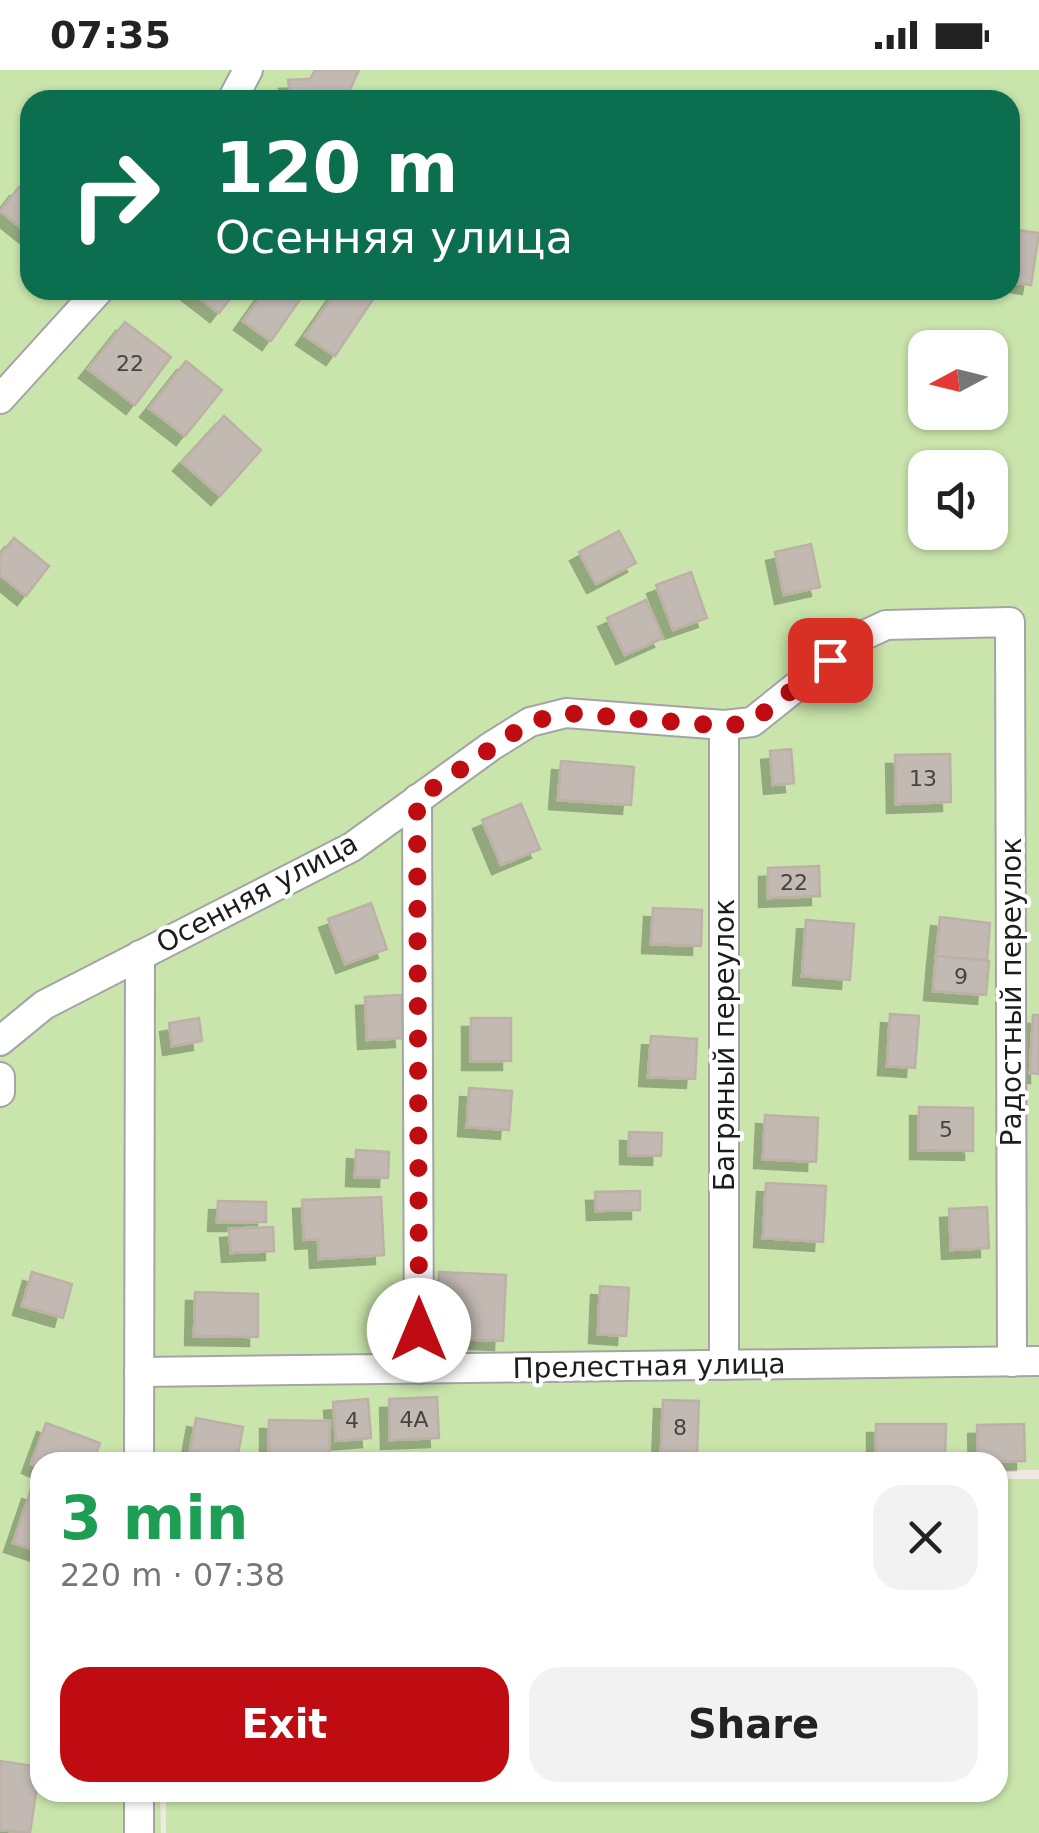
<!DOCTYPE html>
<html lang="en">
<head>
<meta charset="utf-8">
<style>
  :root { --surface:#fff; --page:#f2f2f2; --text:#222; --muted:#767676; --accent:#be0c12 }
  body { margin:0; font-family:"DejaVu Sans",sans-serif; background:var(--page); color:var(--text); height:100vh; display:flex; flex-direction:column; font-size:38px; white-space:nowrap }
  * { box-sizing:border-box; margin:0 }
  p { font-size:32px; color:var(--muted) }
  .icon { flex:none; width:55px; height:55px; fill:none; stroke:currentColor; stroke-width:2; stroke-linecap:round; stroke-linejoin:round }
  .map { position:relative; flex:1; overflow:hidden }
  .sheet { position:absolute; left:30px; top:1382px; width:978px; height:350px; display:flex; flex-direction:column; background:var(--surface); border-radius:30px; box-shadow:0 2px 8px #0004 }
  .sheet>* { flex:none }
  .hud { position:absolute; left:20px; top:20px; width:1000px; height:210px; border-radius:30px; box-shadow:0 2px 8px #0004; background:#0b6e4f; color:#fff; overflow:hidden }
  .needle { width:65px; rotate:263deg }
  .tools { position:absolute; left:908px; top:260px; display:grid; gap:20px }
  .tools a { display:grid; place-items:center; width:100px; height:100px; border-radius:20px; background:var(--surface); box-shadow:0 2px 8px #0004; font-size:50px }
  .pin { position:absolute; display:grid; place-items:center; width:85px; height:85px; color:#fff; margin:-42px; border-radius:20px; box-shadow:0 5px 15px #0006 }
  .me { position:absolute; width:110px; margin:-55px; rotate:0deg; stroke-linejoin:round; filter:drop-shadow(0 0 8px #0008) }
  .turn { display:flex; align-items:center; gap:35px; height:210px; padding:0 30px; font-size:45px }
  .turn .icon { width:130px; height:130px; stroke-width:2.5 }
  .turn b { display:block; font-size:70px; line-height:85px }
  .round { display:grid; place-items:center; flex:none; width:105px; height:105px; border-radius:30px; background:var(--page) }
  .headline { display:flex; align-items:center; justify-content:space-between; height:170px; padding:0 30px }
  h1 { font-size:60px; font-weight:800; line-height:75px; color:#1e9e55 }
  .action { display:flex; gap:20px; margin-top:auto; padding:20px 30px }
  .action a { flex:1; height:115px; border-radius:30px; background:var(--accent); color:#fff; font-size:40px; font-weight:800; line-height:115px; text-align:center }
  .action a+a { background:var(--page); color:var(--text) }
  .status { display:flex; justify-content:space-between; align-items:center; height:70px; padding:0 50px; background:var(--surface); direction:ltr }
  .status svg { height:28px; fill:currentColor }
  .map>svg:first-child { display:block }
  .grass { fill:#cae5ac; fill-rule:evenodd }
  .building { fill:#c2b9b3; stroke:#beb0a7; stroke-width:2.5; filter:url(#shadow) }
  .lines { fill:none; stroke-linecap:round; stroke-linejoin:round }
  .minor-casing { stroke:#a4a4a4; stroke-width:32 }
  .minor { stroke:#fff; stroke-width:28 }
  .route { stroke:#be0c12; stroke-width:18; stroke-dasharray:0 32.4 }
  .labels { text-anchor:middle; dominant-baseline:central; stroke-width:8; stroke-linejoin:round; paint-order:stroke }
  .number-label { font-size:22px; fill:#464442 }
  .street-label { font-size:28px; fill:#1d1d1d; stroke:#fff }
</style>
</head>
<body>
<div class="status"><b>07:35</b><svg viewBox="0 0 49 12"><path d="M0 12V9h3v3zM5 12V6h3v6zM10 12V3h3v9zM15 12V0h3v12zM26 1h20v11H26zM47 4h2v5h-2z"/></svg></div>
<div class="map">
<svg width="1039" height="1763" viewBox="0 0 1039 1763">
  <defs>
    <filter id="shadow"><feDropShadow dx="-9" dy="9" stdDeviation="0" flood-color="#0004"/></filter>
  </defs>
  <rect width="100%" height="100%" fill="#eeeae3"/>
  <g class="grass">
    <path d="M0,0H1039V1400H998V1392H40V1722L160,1723L161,1763H0ZM30,30H1010V220H30ZM925,278H990V342H925ZM925,398H990V462H925Z"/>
    <path d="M998,1409H1039V1763H166V1722H998Z"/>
  </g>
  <g class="building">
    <path d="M315,0H359L345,30H291L288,10L310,9Z"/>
    <path d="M19,117L30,124V165L0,141Z"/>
    <path d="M1010,159L1039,163L1031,215L1010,212Z"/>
    <path d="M189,220H237L219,243Z"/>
    <path d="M265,220L306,221L271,271L243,251Z"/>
    <path d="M337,220H361L374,228L335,286L305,266Z"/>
    <path d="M125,252L171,287L135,335L88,299Z"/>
    <path d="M186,291L222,320L185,366L149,338Z"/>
    <path d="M224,346L261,380L220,426L182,392Z"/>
    <path d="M619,461L636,493L596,514L579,482Z"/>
    <path d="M14,468L49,496L26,526L0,505V485Z"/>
    <path d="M811,474L820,517L784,525L775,482Z"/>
    <path d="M691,502L707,548L673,560L656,515Z"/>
    <path d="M646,530L663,568L625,585L607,548Z"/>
    <path d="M791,679L794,713L773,715L770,681Z"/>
    <path d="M950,684L951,732L896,734L895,685Z"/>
    <path d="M561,691L634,697L631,735L558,730Z"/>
    <path d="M521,734L540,779L501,795L482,750Z"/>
    <path d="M819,796L820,826L768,828V798Z"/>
    <path d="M371,833L387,879L345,894L328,849Z"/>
    <path d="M653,838L702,840L701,876L651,874Z"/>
    <path d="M940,847L990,853L987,890L936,886Z"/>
    <path d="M806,850L854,854L850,910L802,906Z"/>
    <path d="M936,886L989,891L986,925L933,921Z"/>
    <path d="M401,925L404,968L367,970L365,927Z"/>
    <path d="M890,944L919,946L915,998L887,996Z"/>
    <path d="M1033,945H1039V1004L1030,1003Z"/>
    <path d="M199,948L202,971L172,976L169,953Z"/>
    <rect x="471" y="948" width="40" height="43"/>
    <path d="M651,966L697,969L695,1009L648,1007Z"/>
    <path d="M469,1018L512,1021L509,1060L467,1057Z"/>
    <path d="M919,1037L973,1038V1081L919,1080Z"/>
    <path d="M765,1045L818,1048L816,1092L763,1089Z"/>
    <path d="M629,1062L662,1063L661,1086L629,1085Z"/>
    <path d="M356,1080L389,1082L388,1108L355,1107Z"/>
    <path d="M766,1113L826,1116L823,1172L763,1168Z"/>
    <path d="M640,1121V1140L596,1141L595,1122Z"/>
    <path d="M381,1127L384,1185L319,1189L318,1169L304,1170L302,1130Z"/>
    <path d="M218,1131L266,1132V1152H217Z"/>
    <path d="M987,1137L989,1178L951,1180L949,1139Z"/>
    <path d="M273,1157L274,1181L231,1183L229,1159Z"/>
    <path d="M32,1202L72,1214L63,1248L22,1236Z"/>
    <path d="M439,1202L506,1205L503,1271L436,1268Z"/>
    <path d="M600,1216L629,1218L626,1266L598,1264Z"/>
    <path d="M195,1222L258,1224V1267L194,1266Z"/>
    <path d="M437,1327L439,1368L390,1370L389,1329Z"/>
    <path d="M368,1329L371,1368L336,1371L333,1332Z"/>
    <path d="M663,1330L699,1331L697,1383L661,1382Z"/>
    <path d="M196,1348L243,1357L237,1390L190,1381Z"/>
    <path d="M269,1350L330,1351L329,1384L269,1383Z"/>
    <path d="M46,1353L100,1373L93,1392H40V1398L31,1394Z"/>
    <path d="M876,1354H946L945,1392H876Z"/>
    <path d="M1024,1354L1025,1391L978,1392L977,1355Z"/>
    <path d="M31,1420L40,1423V1482L13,1473Z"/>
    <path d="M0,1691L40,1697L30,1763L0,1760Z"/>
  </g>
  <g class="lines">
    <g class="minor-casing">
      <g id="minor">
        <path d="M232,30L248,0"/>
        <path d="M0,329L99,220"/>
        <path d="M417,729L419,1299"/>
        <path d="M0,971L44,935L352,777L490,677L530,652L566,643L724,655L752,652L856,569L886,555L1010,552L1012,1292"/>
        <path d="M0,1007V1022"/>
        <path d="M724,1295V655"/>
        <path d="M139,1302L1039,1291"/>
        <path d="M139,1392L140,885"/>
        <path d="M139,1763V1722"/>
      </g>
    </g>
    <use href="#minor" class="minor"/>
  </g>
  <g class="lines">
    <path class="route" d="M419,1260L417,729L530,652L566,643L724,656L752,652L830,590"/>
  </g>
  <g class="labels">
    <g class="number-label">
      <text x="130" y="293">22</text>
      <text x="923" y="708">13</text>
      <text x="794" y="812">22</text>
      <text x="961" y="906">9</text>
      <text x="946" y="1059">5</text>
      <text x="414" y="1349">4А</text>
      <text x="352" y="1350">4</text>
      <text x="680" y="1357">8</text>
    </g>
    <g class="street-label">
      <text transform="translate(257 823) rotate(-28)">Осенняя улица</text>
      <text transform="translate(1011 922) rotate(-90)">Радостный переулок</text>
      <text transform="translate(724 975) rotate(-90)">Багряный переулок</text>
      <text transform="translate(649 1296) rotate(-1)">Прелестная улица</text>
    </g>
  </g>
</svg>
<div class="tools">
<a><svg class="needle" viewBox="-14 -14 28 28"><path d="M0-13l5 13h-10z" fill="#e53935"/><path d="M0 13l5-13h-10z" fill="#767676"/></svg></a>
<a><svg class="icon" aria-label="sound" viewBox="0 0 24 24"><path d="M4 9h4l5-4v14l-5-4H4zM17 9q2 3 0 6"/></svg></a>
</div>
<div class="pin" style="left:830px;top:590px;background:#d93025"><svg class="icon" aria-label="arrive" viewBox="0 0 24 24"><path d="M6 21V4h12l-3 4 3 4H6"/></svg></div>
<svg class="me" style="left:419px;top:1260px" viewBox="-20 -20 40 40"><circle r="19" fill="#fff"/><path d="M0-13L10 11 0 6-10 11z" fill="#be0c12"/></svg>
<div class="hud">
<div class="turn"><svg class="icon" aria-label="right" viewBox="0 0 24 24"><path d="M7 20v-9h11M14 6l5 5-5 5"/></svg><div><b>120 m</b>Осенняя улица</div></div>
</div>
<section class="sheet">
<div class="headline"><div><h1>3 min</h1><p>220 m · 07:38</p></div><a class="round"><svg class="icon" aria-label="close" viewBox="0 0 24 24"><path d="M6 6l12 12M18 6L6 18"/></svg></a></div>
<div class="action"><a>Exit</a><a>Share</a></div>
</section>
</div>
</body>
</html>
